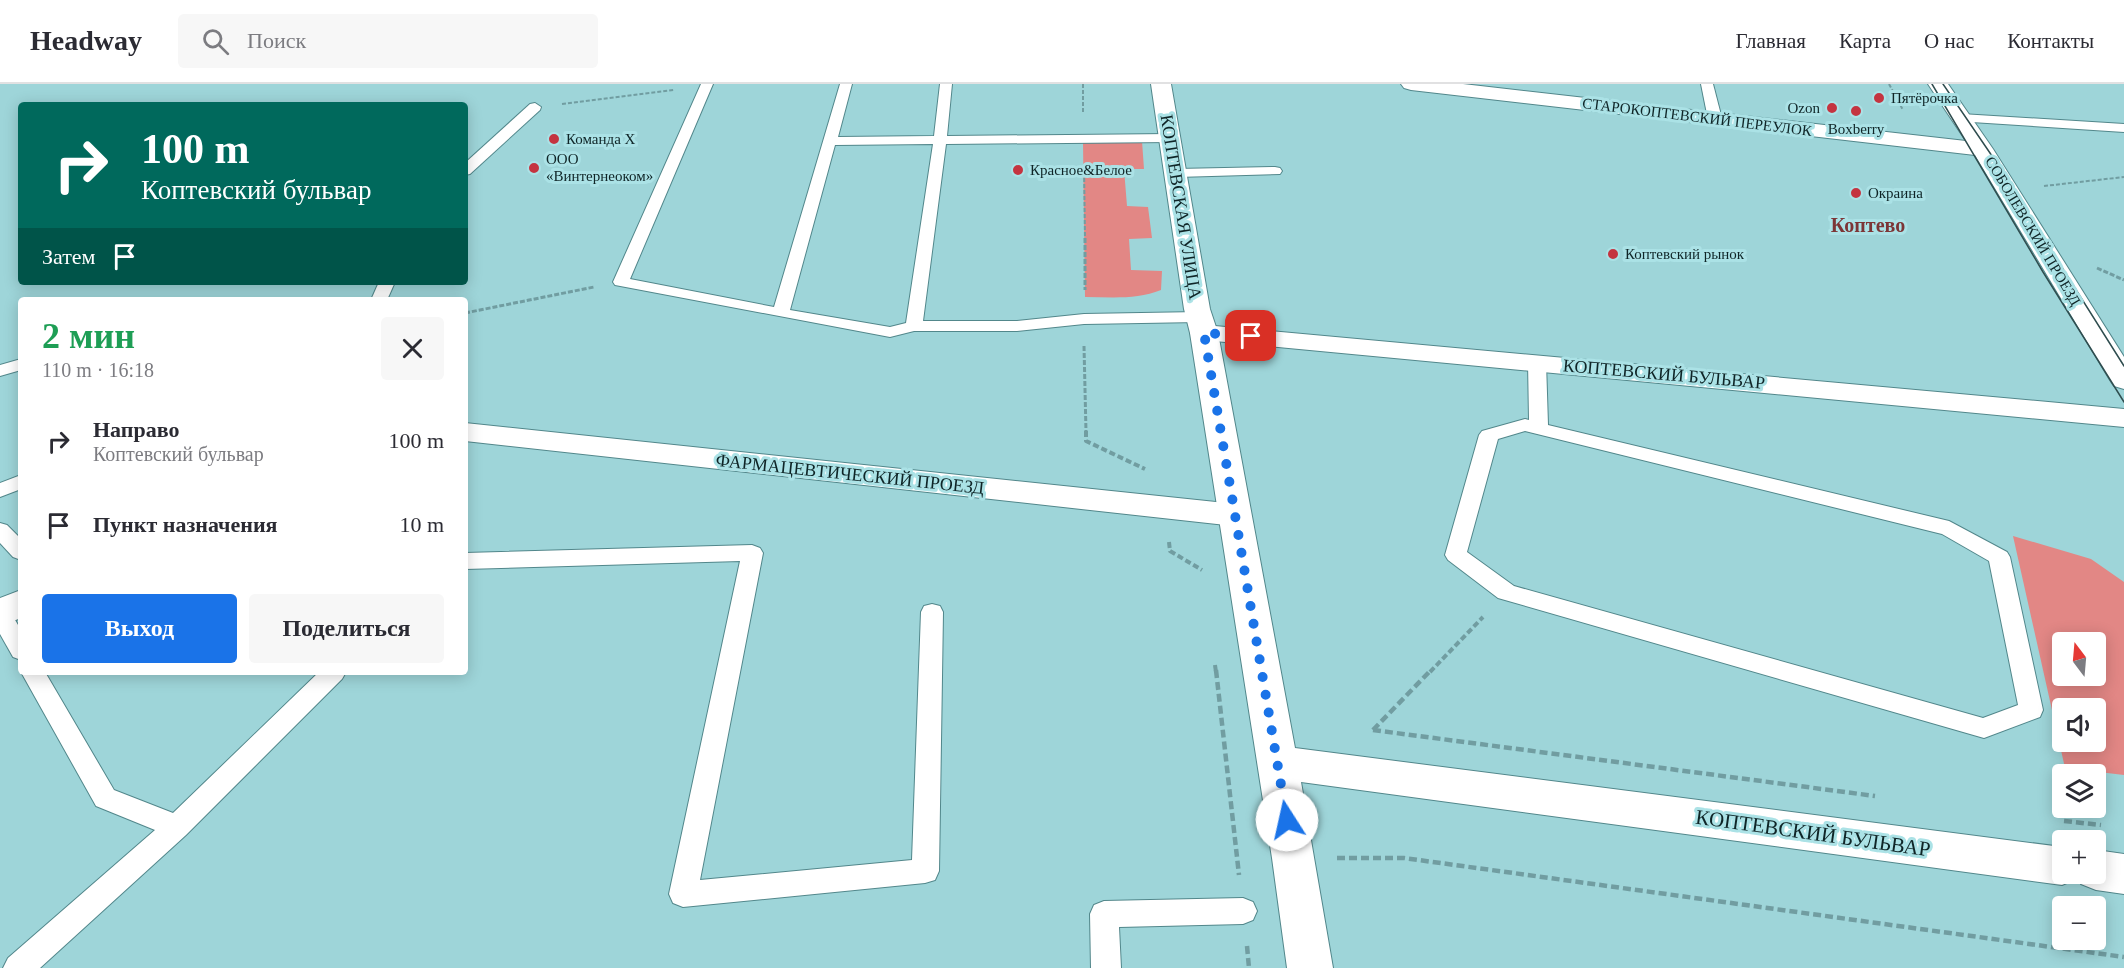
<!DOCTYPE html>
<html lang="ru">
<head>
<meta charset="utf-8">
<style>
  :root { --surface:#fff; --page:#f7f7f7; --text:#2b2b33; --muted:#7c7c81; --line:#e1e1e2; --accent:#1a73e8 }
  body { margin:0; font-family:"Times New Roman",serif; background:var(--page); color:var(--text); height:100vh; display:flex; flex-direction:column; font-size:22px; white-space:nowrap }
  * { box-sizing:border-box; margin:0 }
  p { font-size:20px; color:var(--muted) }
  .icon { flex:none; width:33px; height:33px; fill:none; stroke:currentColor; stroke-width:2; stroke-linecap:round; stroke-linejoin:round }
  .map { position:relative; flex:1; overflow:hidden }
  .side { position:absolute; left:18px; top:213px; width:450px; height:378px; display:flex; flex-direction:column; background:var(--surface); border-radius:6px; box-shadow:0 3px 15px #0003 }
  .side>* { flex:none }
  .top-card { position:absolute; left:18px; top:18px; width:450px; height:183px; border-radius:6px; box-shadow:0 3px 15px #0003; background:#00695c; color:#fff; overflow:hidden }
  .needle { width:39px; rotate:344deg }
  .fabs { position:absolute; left:2052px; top:548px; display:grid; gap:12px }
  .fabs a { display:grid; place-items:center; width:54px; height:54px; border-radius:6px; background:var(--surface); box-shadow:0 3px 15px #0003; font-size:30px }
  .pin { position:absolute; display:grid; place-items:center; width:51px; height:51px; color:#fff; margin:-26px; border-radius:12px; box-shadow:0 3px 9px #0006 }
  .me { position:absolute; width:66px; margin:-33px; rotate:350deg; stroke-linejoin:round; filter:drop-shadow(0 0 4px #0008) }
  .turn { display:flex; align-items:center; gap:21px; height:126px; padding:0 24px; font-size:27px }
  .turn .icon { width:78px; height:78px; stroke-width:2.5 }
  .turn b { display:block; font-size:42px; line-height:51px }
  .then { display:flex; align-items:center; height:57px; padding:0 24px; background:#0003; gap:12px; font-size:22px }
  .round { display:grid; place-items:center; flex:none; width:63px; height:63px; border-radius:6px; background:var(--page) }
  .summary { display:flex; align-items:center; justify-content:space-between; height:102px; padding:0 24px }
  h1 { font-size:36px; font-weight:800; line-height:45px; color:#1e9e55 }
  .button { display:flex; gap:12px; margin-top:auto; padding:12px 24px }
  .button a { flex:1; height:69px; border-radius:6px; background:var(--accent); color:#fff; font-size:24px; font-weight:800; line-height:69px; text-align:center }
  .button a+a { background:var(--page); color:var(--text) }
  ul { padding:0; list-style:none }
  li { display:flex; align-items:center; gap:18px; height:84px; padding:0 24px }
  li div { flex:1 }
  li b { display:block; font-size:22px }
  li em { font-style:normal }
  header { display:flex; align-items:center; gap:36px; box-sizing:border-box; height:84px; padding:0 30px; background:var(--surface); border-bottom:2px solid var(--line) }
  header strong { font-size:28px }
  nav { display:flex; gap:33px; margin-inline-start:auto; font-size:21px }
  .search { width:420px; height:54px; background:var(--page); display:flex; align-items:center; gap:15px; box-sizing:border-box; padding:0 21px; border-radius:6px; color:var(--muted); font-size:22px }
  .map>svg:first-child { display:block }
  .green { fill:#e28785; fill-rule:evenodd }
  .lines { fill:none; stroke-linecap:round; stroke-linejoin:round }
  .service-casing { stroke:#52878b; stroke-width:2 }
  .minor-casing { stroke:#52878b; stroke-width:2 }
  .tertiary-casing { stroke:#52878b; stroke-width:2 }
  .path-far3 { stroke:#719da1; stroke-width:2; stroke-dasharray:4 2; stroke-linecap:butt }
  .path-far2 { stroke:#719da1; stroke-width:3; stroke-dasharray:5 2; stroke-linecap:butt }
  .path-far1 { stroke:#719da1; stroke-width:4; stroke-dasharray:6 3; stroke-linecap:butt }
  .path { stroke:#719da1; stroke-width:4.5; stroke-dasharray:8 4; stroke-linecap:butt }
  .service { fill:#fff; fill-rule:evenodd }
  .minor { fill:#fff; fill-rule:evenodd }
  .tertiary { fill:#fff; fill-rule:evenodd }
  .tram { stroke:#2f4d4f; stroke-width:1.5 }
  .route { stroke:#1a73e8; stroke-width:10; stroke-dasharray:0 18 }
  .poi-dot { fill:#c43440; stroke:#abe2e6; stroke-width:2 }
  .labels { text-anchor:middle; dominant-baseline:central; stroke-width:6; stroke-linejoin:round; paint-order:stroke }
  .far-poi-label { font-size:15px; fill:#0f2527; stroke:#abe2e6; text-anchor:start }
  .far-street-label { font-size:15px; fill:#0f2527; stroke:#abe2e6 }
  .street-label { font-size:18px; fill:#0f2527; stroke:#abe2e6 }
  .far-district-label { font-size:20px; font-weight:bold; fill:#7c3536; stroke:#abe2e6 }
  .near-street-label { font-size:21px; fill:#0f2527; stroke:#abe2e6 }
</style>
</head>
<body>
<header>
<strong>Headway</strong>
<div class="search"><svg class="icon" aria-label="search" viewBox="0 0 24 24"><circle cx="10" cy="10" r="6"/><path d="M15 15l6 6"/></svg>Поиск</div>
<nav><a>Главная</a><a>Карта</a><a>О нас</a><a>Контакты</a></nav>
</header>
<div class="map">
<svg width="2124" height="884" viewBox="0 0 2124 884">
  <rect width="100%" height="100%" fill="#9ed5d9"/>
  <g class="green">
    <path d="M1142,57L1144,85H1124L1127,122L1148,123L1152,154L1129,155L1131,186L1162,187L1161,206C1137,216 1110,213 1085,213L1083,58Z"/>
    <path d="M2013,452L2091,475L2124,498V691L2065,684ZM2062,558H2096V591H2062ZM2062,624H2096V657H2062Z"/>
  </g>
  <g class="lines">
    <g class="service-casing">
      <g id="service">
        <path d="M701,0H713L630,195L774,223L840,0H852L838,53L934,52L940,0H952L947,52L1171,50L1178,54L1171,58L946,60L923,237H1017L1084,230L1199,228L1205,229L1207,233L1205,237L1199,238L1084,240L1017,247H914L890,253L615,201L613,198ZM933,60L906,239L890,243L790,226L835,61Z"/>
        <path d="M1701,0H1713L1722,35L1720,38L1715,39L1708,35Z"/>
        <path d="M535,19L541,23L540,26L470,90L465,91V79L530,20Z"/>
        <path d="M1961,30L2124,40V48L1956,37L1954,34L1956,31Z"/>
        <path d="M1275,83L1280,84L1282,87L1280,90L1177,93L1170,89L1177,85Z"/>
        <path d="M379,198H395L387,216H371Z"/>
        <path d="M1537,273L1543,274L1546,278L1548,341L1949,437L2007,468L2010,473L2043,626L2040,633L1984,654L1498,514L1448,476L1445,471L1479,351L1482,347L1525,335L1529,336L1528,278L1531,274ZM1525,347L1942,450L1989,477L2018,621L1983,634L1514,502L1467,468L1498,355Z"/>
        <path d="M21,275V286L0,292V281Z"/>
        <path d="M21,391V405L0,413V399Z"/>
        <path d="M0,439L7,441L21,455V476L13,473L0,459Z"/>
        <path d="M752,461L760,464L763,469L700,796L912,776L921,528L924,522L932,520L940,522L943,528L939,787L935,796L925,799L683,823L673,819L669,810L740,477L465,485V469Z"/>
        <path d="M0,522L8,524L21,546V576L13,573L0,550Z"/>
        <path d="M21,588H45L114,706L173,729L319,588H346L342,595L186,751L40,884H3L8,874L155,746L96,722Z"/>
        <path d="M1243,814L1253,818L1257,827L1253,836L1243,840L1119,843L1121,884H1091L1090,830L1094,821L1104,817Z"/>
      </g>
    </g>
    <g class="minor-casing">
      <g id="minor">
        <path d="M1401,0H1463L1966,57L1928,0H1948L1993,65L2124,273V305L2114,302L2110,296L1975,71L1411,6L1404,4Z"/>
        <path d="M1204,241L2124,325V343L1194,255L1190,249L1194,243Z"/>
        <path d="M465,339L1235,420L1247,423L1251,431L1247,439L1235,442L465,357Z"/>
        <path d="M21,506V534L0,542V514Z"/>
      </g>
    </g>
    <g class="tertiary-casing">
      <path id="tertiary" d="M1151,0H1171L1210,225L1218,249L1295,664L2062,763V789H2096V766L2124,770V810L2096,806L2081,800L2078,794L2062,801L1301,698L1333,884H1287L1272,774L1190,249L1184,225Z"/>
    </g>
    <g class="path-far3">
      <path d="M1083,0V29"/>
      <path d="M1889,0L1903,26"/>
      <path d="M562,20L674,6"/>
      <path d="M1084,82L1085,156"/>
      <path d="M2044,102L2124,93"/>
    </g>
    <g class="path-far2">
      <path d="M1085,154V206"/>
      <path d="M2097,184L2124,196"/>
      <path d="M465,229L594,203"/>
      <path d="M1084,262L1086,348"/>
    </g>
    <g class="path-far1">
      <path d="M1086,347V357L1145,385"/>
      <path d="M1169,458L1170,467L1202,486"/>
      <path d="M1215,581L1216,588"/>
      <path d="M1430,588L1483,533"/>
    </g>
    <g class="path">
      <path d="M1216,586L1239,791"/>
      <path d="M1373,646L1875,712"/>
      <path d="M1373,646L1431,586"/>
      <path d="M2064,737L2101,741"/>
      <path d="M1337,774H1404L2124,873"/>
      <path d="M1247,862L1249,884"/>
    </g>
    <use href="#service" class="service"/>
    <use href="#minor" class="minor"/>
    <use href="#tertiary" class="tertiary"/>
    <g class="tram">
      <path d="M1932,0L2043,188L2124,318"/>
      <path d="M1943,0L1990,69L2124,282"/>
    </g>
  </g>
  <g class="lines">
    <path class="route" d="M1251,252L1204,249L1287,736"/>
  </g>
  <g class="poi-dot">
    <circle cx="1879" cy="14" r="6"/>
    <circle cx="1832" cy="24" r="6"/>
    <circle cx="1856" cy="27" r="6"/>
    <circle cx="554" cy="55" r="6"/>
    <circle cx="534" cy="84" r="6"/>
    <circle cx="1018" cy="86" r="6"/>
    <circle cx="1856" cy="109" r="6"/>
    <circle cx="1613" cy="170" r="6"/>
  </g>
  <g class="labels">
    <g class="far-poi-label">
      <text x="1891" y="14">Пятёрочка</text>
      <text x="1820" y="24" text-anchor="end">Ozon</text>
      <text x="1856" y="45" text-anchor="middle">Boxberry</text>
      <text x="566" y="55">Команда Х</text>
      <text x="546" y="75">ООО<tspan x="546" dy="17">«Винтернеоком»</tspan></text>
      <text x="1030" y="86">Красное&amp;Белое</text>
      <text x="1868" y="109">Окраина</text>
      <text x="1625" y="170">Коптевский рынок</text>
    </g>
    <g class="far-street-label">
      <text transform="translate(1697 33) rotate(7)">СТАРОКОПТЕВСКИЙ ПЕРЕУЛОК</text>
      <text transform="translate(2033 147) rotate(59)">СОБОЛЕВСКИЙ ПРОЕЗД</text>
    </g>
    <g class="street-label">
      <text transform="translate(1181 123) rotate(81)">КОПТЕВСКАЯ УЛИЦА</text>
      <text transform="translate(1664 290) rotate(5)">КОПТЕВСКИЙ БУЛЬВАР</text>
      <text transform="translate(850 390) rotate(6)">ФАРМАЦЕВТИЧЕСКИЙ ПРОЕЗД</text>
    </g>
    <g class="far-district-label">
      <text x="1868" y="141">Коптево</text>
    </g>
    <g class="near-street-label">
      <text transform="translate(1813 749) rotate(8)">КОПТЕВСКИЙ БУЛЬВАР</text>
    </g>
  </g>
</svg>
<div class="fabs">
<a><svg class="needle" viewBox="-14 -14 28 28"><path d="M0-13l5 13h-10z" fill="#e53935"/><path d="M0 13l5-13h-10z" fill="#7c7c81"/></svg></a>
<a><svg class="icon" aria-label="sound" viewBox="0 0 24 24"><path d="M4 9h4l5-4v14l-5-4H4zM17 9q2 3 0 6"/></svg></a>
<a><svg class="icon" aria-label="layers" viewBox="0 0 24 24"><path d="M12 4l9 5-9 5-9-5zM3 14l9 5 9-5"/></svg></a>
<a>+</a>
<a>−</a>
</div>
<div class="pin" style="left:1251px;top:252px;background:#d93025"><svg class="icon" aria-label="arrive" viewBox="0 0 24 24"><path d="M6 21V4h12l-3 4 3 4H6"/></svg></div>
<svg class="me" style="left:1287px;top:736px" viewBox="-20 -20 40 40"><circle r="19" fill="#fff"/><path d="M0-13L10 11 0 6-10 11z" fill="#1a73e8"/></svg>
<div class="top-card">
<div class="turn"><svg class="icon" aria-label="right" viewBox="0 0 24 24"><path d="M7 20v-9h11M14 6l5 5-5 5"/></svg><div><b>100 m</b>Коптевский бульвар</div></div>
<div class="then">Затем<svg class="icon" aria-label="arrive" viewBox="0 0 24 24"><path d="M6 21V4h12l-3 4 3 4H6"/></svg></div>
</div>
<section class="side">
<div class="summary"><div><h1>2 мин</h1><p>110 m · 16:18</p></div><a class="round"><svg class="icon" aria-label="close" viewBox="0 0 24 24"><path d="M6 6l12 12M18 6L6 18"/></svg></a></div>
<ul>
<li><svg class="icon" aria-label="right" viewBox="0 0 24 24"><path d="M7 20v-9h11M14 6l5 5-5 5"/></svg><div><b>Направо</b><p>Коптевский бульвар</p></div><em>100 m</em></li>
<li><svg class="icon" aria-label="arrive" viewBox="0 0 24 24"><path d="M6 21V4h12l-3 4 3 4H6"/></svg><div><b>Пункт назначения</b></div><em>10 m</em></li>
</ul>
<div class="button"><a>Выход</a><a>Поделиться</a></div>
</section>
</div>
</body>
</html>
